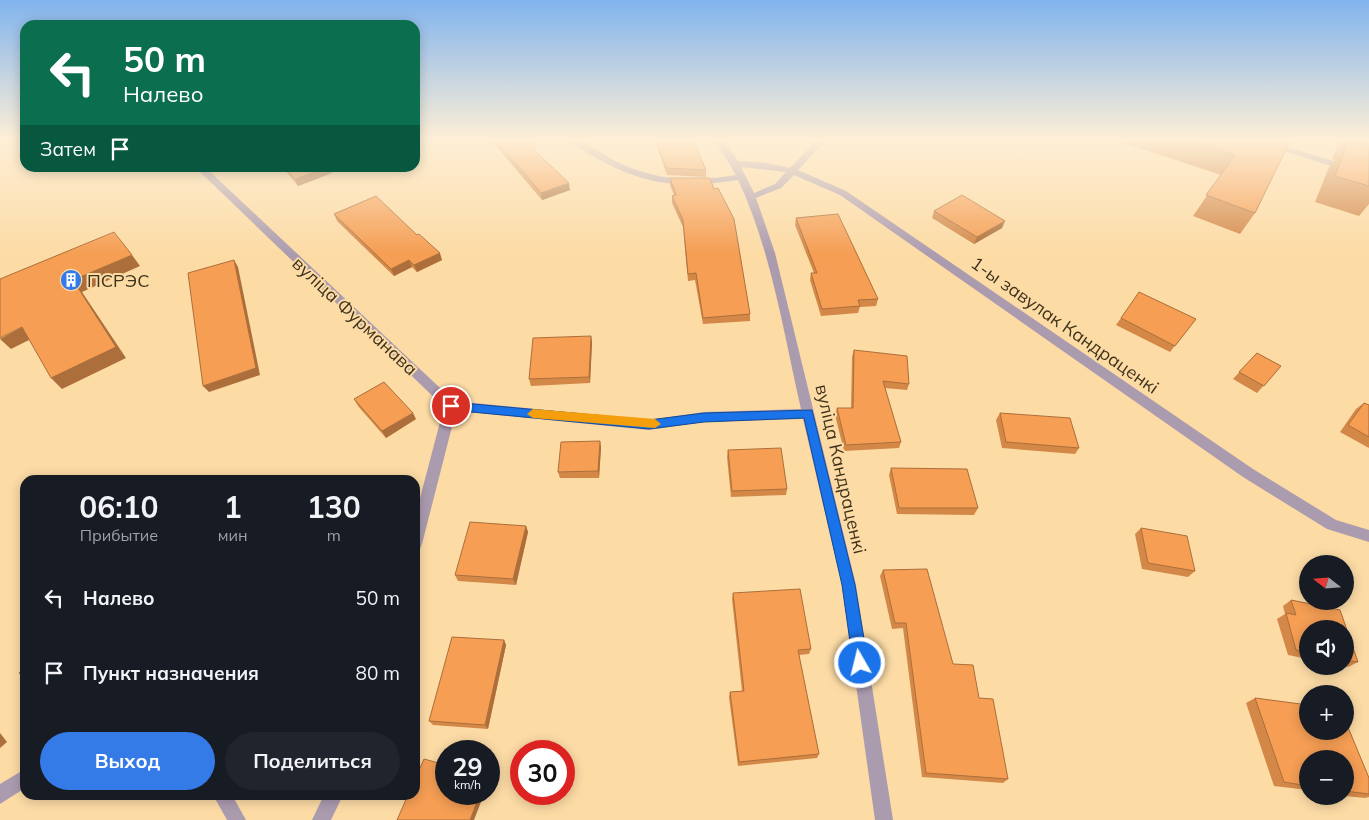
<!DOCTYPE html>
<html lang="ru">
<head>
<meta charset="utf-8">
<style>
  :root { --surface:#171b24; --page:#20242c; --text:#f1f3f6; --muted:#9ea1a6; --accent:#357be8 }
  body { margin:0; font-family:Mulish,sans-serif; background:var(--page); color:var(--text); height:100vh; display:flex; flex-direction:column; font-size:19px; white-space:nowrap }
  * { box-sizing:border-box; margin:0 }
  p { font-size:16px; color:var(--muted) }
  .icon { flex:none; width:28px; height:28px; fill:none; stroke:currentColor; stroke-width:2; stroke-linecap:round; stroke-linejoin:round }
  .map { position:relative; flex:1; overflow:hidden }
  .panel { position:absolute; left:20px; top:475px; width:400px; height:325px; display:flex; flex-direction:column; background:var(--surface); border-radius:15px; box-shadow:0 2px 12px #0003 }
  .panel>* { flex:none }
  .hud { position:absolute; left:20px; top:20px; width:400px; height:152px; border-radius:15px; box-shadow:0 2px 12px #0003; background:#0b6e4f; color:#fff; overflow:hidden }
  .needle { width:32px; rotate:287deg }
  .fabs { position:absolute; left:1299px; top:555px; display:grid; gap:10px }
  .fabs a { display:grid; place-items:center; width:55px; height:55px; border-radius:50%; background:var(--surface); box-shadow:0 2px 12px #0003; font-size:25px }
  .speed { position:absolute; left:435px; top:740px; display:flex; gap:10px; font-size:25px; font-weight:700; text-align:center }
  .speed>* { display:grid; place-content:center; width:65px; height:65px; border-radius:50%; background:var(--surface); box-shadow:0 2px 12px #0003; line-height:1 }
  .speed small { font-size:12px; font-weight:400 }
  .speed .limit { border:8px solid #d22; background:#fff; color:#111 }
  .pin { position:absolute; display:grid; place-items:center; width:42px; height:42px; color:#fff; margin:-21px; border:2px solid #fff; border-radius:50%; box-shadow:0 1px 5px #0007 }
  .me { position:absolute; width:55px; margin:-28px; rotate:352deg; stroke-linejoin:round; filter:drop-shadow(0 0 4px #0008) }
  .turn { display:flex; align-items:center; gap:18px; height:105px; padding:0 20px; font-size:22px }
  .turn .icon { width:65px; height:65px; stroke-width:2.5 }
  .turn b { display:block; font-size:35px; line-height:42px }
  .then { display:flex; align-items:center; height:48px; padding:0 20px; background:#0003; gap:10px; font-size:19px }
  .eta { display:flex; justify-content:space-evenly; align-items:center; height:85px; text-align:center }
  .eta b { font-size:30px; font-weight:700; line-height:35px }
  .action { display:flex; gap:10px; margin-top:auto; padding:10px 20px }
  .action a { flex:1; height:58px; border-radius:30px; background:var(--accent); color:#fff; font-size:20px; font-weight:700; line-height:58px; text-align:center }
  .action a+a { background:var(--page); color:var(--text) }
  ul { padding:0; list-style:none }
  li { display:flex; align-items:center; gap:15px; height:75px; padding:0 20px }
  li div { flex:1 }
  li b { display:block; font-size:19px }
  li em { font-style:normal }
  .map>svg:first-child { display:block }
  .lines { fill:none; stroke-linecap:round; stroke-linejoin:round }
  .minor { fill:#ab9baf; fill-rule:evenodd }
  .wall { fill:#d38848 }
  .shaded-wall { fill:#ac6f3b }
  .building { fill:#f59e54; stroke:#ac6f3b }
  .route { fill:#1a73e8; stroke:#114b97 }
  .slow { fill:#f59e0b }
  .labels { text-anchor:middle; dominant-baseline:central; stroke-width:4; stroke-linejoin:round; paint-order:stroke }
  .poi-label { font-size:18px; fill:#3f321c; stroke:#fcdba5; text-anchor:start }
  .street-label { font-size:18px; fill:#3f321c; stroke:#fcdba5 }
</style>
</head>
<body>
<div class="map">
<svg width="1369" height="820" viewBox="0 0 1369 820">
  <rect width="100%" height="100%" fill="#fcdba5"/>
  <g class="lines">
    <g class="minor">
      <path d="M568,139C586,139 603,155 619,163C658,181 694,182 736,175L714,139H723L738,161L766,163L790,168L818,139H827L798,170L846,191L1253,469L1336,520L1369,530V542L1327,529L1243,477L840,195L794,175L781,188L756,198L775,253L856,585L893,820H875L842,585L803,419L704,422L649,430L456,411L422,544L420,549L415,550V517L444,407L196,168H206L454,401L649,420L704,412L801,409C784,335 771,249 738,180C686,188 651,187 604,162C592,156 578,149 568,139ZM741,167L786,172L775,184L754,193Z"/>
      <path d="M1246,139H1261L1369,172V178Z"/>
      <path d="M25,769V788L0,804V784Z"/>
      <path d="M213,795H232L246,820H227Z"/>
      <path d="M324,795H343L331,820H312Z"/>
    </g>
  </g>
  <g class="wall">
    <path d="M490,139H529L536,152L570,190L542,200Z"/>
    <path d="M654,139H691L706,170V177L667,175Z"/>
    <path d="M1125,139H1291L1255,213L1240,234L1193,216L1221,175L1124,143Z"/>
    <path d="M1340,139H1369V204L1359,216L1315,202L1329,167L1335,160L1332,159Z"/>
    <path d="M283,168H329L332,173L298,186Z"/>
    <path d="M670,178L750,314V321L703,324L695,280L688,281L683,227L672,203V196L674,195L670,185Z"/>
    <path d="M934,211L1002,228L974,244L932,218Z"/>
    <path d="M334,214L442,260L417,272L412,267L394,276L337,221Z"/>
    <path d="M796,218L878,299L876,306L860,307L858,313L821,316L810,280L811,273H814L795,225Z"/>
    <path d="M1121,318L1196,319L1170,352L1116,325Z"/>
    <path d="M591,336L592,343L590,383L531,386L529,379Z"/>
    <path d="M854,350L909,384L907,390L885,388L901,442L899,448L844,451L835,415L837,408H851L852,357Z"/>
    <path d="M1257,353L1281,366L1257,393L1233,379Z"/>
    <path d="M354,399L416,419L386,438L358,406Z"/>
    <path d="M1364,403L1369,405V448L1340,432L1356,409Z"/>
    <path d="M1000,413L1079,448L1075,454L1002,448L996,420Z"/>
    <path d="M600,441L601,448L599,478H560L558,472Z"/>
    <path d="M728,450L787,489L786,495L731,497L727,457Z"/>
    <path d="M891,468L978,508L974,515L897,514L889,475Z"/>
    <path d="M526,526L528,532L516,585L458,581L455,575Z"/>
    <path d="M1141,528L1195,571L1188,577L1142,569L1135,534Z"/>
    <path d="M883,570L979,698L1008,779L1003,783L922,777L903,628L892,629L880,576Z"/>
    <path d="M733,593L811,649L809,654L799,655L819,754L817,758L738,766L729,697L730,692L742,691L732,599Z"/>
    <path d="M1291,600L1340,610L1358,662L1348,667L1343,666H1345V629H1308V659L1288,655L1277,619L1285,614L1283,606Z"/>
    <path d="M504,640L506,645L488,729L433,725L429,721Z"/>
    <path d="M1255,698L1308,705V731H1345V720L1369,778V797L1365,798L1345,796V759H1308V790L1274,786L1246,703Z"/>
  </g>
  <g class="shaded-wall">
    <path d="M326,168H329L332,173L298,186L295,179Z"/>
    <path d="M569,183L570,190L542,200L541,193Z"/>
    <path d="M1005,221L1002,228L974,244L977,237Z"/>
    <path d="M440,253L442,260L417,272L414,265Z"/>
    <path d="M132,255L140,266L82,292L126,358L62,389L51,378L73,280Z"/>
    <path d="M234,260L238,267L260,375L209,392L203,386Z"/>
    <path d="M409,260L412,267L394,276L391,269Z"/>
    <path d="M22,327L33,338L11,349L0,339Z"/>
    <path d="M591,336L592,343L590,383L589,377Z"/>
    <path d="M413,413L416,419L386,438L382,431Z"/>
    <path d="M600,441L601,448L599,478L598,471Z"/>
    <path d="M526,526L528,532L516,585L513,579Z"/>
    <path d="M504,640L506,645L488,729L485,725Z"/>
    <path d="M0,733L7,742L0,748Z"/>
    <path d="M480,794H484L474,820H470Z"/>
  </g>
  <g class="building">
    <path d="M495,139H529L536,147L532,148L569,183L541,193Z"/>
    <path d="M656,139H691L692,143L694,142L706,170L666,168Z"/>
    <path d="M1188,139H1291L1255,213L1206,195L1235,155Z"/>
    <path d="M1348,142L1369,148V186L1335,176Z"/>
    <path d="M285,168H326L295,179Z"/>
    <path d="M670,178H710L714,189L718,188L734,219L750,314L703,318L696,273L688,274L683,220L672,196L676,195Z"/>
    <path d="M962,195L1005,221L977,237L934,211Z"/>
    <path d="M376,196L417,235L419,234L440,253L414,265L409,260L391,269L334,214Z"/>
    <path d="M838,214L878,299L858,300L860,306L822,309L811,273H817L796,218Z"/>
    <path d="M114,232L132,255L73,280L116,347L51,378L22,327L0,338V279Z"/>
    <path d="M234,260L256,368L203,386L188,273Z"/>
    <path d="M1139,292L1196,319L1175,346L1121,318Z"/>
    <path d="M591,336L589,377L529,379L533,338Z"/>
    <path d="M854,350L907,356L909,384L883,381L901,442L846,445L837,408H853Z"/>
    <path d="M1257,353L1281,366L1264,386L1239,372Z"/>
    <path d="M384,382L413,413L382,431L354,399Z"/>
    <path d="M1364,403L1369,405V437L1348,425Z"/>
    <path d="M1000,413L1070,418L1079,448L1006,442Z"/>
    <path d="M600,441L598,471L558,472L561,442Z"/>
    <path d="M781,448L787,489L732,491L728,450Z"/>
    <path d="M891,468L967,469L978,508H899Z"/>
    <path d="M470,522L526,526L513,579L455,575Z"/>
    <path d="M1141,528L1187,536L1195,571L1148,563Z"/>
    <path d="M927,569L953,664L973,665L979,698L993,699L1008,779L926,773L906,623H895L883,570Z"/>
    <path d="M800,589L811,649L798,650L819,754L739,762L730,692L744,691L733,593Z"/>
    <path d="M1291,600L1340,610L1358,662L1345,660V629H1308V652L1296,650L1286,613L1296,615Z"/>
    <path d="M452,637L504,640L485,725L429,721Z"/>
    <path d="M25,667V677L19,673Z"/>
    <path d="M1255,698L1308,705V731H1345V720L1369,778V794L1345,791V759H1308V786L1284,782Z"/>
    <path d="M424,759L446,765V794H480L470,820H397L408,795H415V779Z"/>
  </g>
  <linearGradient id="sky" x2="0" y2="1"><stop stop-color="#81b4ee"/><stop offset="0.55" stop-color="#feefd6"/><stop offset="1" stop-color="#feefd6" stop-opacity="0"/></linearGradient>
  <rect width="1369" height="254" fill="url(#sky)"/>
  <path class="route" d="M451,402L649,420L704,413L812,410L855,585L868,663L866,668L860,670L855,668L853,663L842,585L804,418L704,422L649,429L451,410L445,406Z"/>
  <path class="slow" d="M533,409L655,419L661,424L655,428L533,418L527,414Z"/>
  <defs>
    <g id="building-disc" transform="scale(1.125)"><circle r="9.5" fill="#357be8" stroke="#fcdba5"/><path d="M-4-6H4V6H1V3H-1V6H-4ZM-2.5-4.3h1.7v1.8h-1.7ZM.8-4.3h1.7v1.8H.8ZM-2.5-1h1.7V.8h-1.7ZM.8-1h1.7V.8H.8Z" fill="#fff"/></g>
  </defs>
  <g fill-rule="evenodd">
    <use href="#building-disc" x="71" y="280"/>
  </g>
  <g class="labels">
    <g class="poi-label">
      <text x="87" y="280">ПСРЭС</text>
    </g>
    <g class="street-label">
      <text transform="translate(355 316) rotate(43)">вуліца Фурманава</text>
      <text transform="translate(1065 325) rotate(35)">1-ы завулак Кандраценкі</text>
      <text transform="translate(841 469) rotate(77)">вуліца Кандраценкі</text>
    </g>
  </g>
</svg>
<div class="fabs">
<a><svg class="needle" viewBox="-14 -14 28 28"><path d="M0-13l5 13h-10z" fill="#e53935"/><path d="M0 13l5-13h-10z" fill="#9ea1a6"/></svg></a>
<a><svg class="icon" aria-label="sound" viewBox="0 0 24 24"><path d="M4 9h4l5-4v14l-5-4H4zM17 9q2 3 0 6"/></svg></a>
<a>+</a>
<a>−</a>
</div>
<div class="speed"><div>29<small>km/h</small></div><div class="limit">30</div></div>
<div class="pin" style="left:451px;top:406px;background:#d93025"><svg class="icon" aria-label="arrive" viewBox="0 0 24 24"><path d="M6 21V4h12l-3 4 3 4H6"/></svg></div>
<svg class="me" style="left:860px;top:663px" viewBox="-20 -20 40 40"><circle r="17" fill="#1a73e8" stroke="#fff" stroke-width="3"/><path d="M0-11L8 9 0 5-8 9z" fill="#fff"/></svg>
<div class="hud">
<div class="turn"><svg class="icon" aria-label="left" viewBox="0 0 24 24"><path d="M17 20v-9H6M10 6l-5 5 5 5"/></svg><div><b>50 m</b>Налево</div></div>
<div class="then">Затем<svg class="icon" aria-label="arrive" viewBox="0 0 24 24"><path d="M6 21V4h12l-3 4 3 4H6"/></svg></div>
</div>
<section class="panel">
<div class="eta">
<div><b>06:10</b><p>Прибытие</p></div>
<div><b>1</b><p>мин</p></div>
<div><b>130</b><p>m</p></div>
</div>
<ul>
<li><svg class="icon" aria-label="left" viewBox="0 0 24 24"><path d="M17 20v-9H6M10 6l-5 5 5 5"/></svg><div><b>Налево</b></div><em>50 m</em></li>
<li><svg class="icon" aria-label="arrive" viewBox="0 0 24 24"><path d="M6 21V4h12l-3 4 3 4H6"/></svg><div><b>Пункт назначения</b></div><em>80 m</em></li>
</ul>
<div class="action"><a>Выход</a><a>Поделиться</a></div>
</section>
</div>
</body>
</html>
